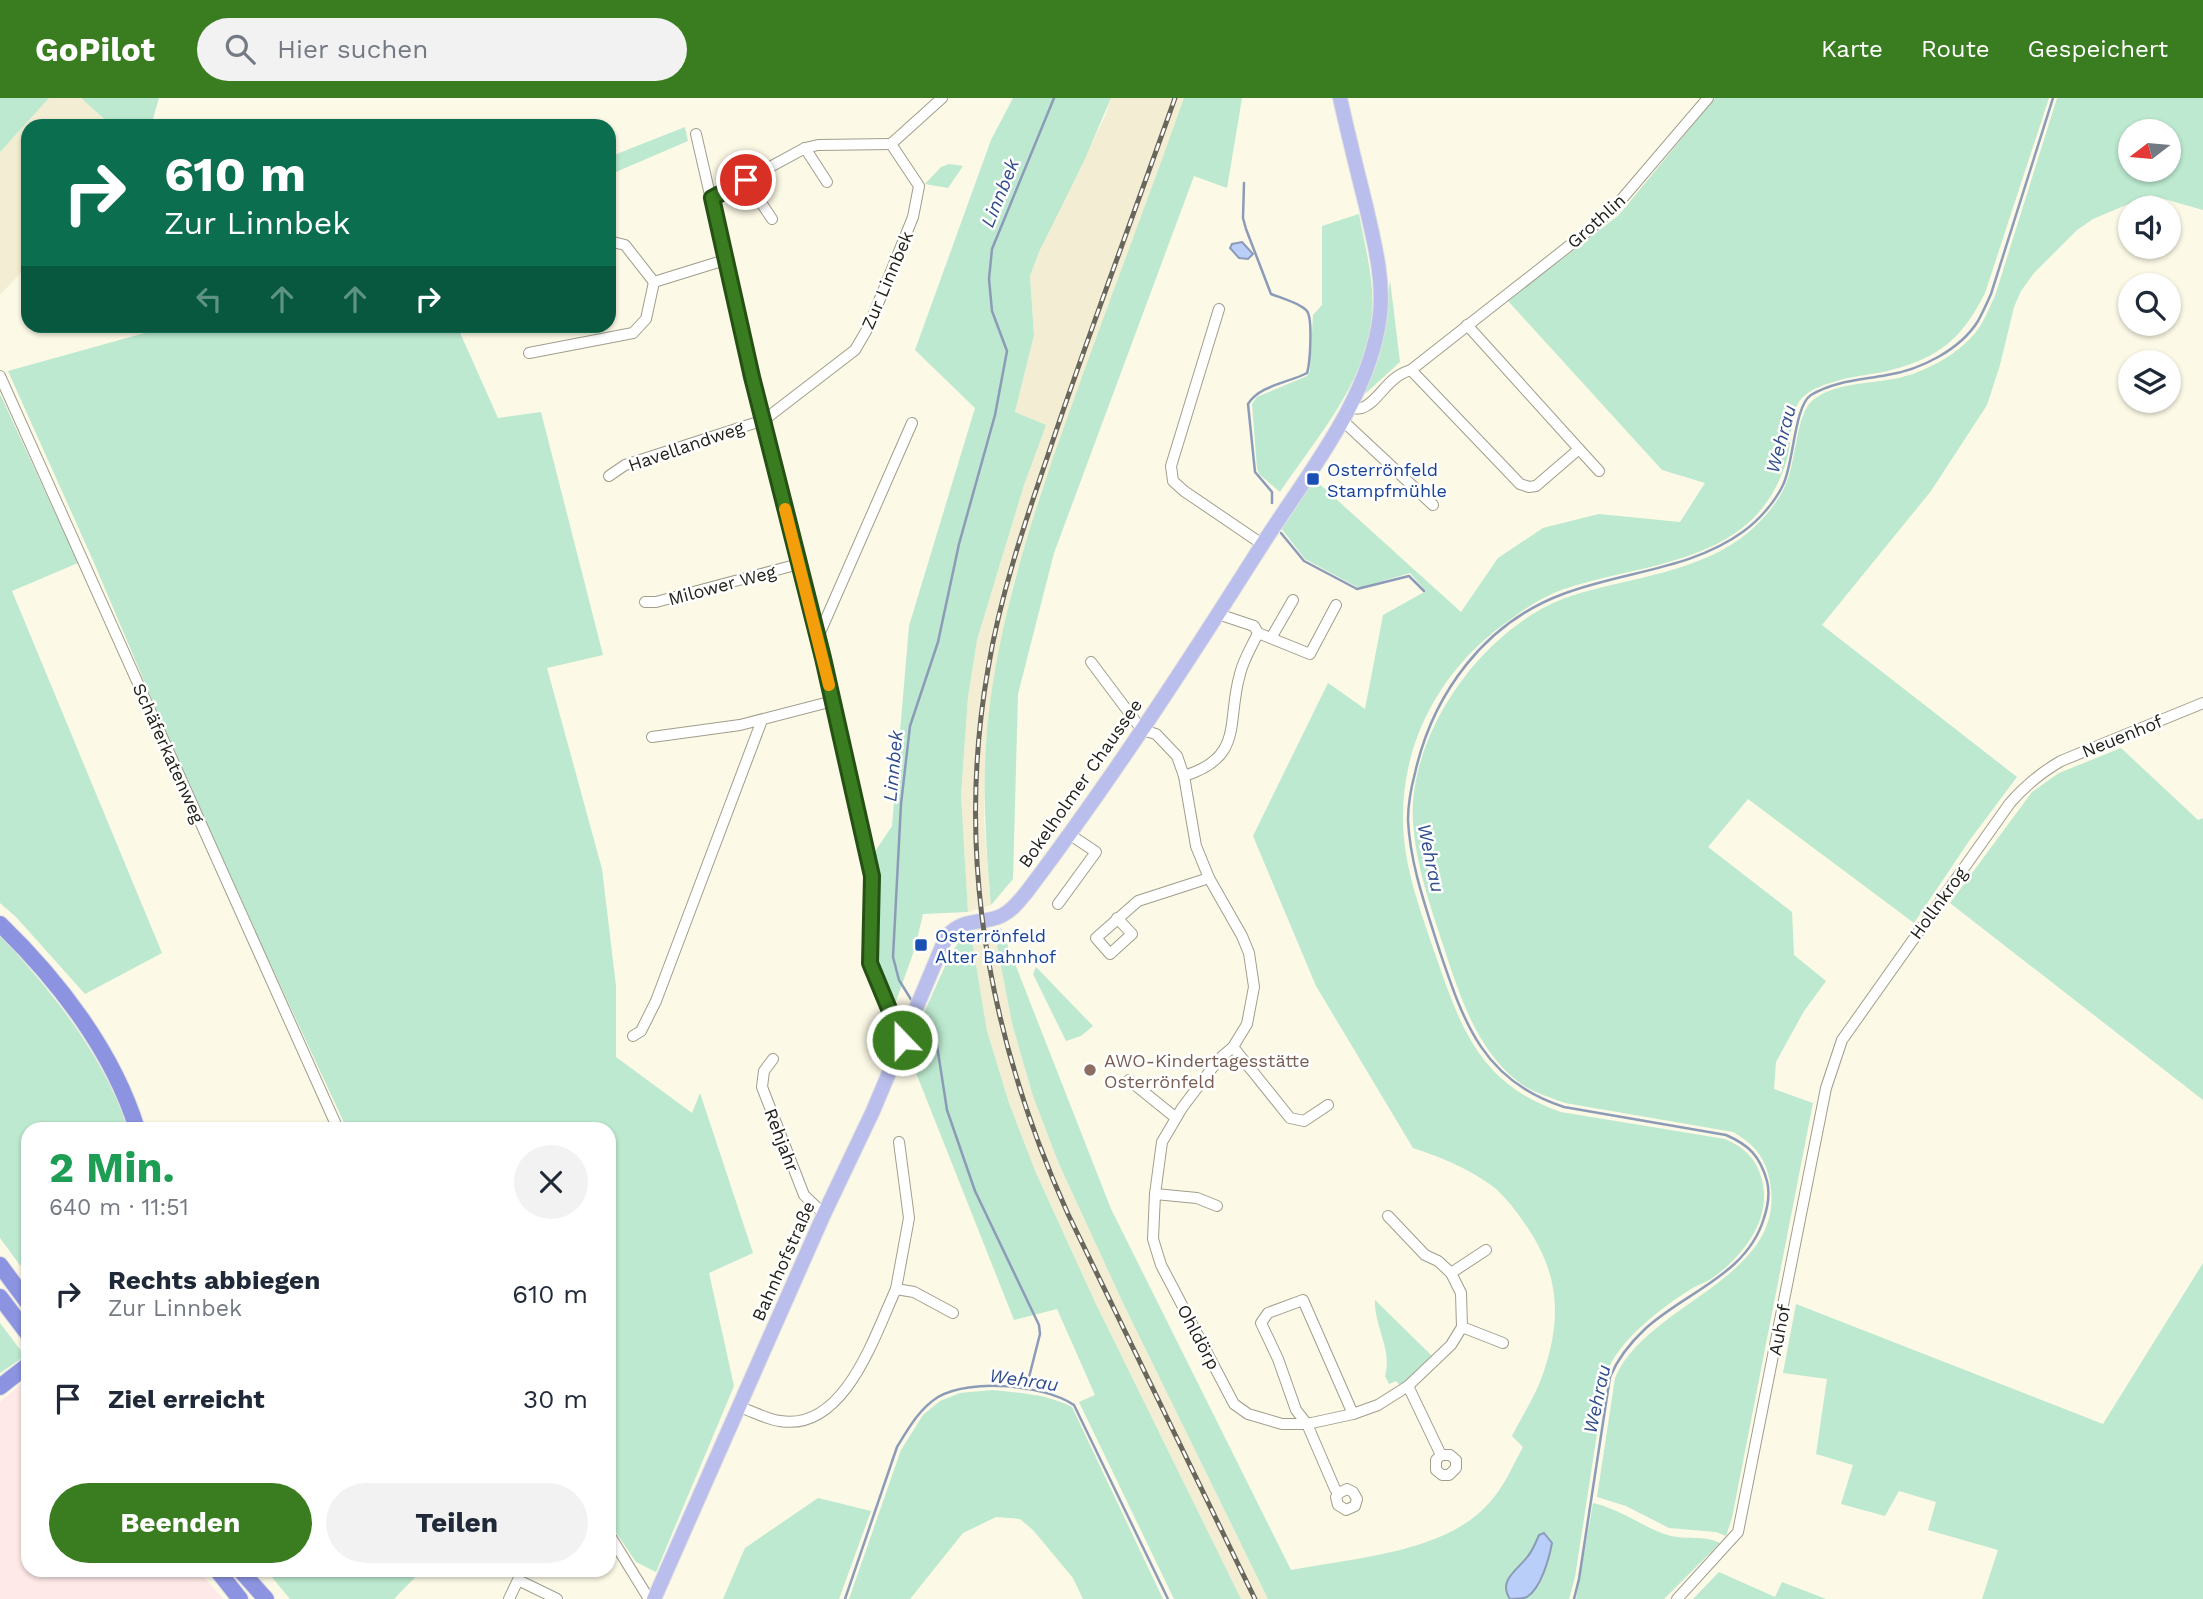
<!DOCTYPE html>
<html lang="de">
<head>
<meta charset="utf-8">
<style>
  :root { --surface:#fff; --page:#f2f2f3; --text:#1f2937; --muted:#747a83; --accent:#397d20 }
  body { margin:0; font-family:"Work Sans",sans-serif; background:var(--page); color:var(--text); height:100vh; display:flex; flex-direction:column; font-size:26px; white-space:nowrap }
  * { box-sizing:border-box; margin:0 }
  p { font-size:23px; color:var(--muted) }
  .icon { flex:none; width:38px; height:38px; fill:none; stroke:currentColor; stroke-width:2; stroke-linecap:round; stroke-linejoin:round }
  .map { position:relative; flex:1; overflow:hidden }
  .details { position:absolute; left:21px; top:1024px; width:595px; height:455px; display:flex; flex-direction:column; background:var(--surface); border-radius:21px; box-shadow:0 2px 5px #0004 }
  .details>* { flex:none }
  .guide { position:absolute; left:21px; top:21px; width:595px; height:214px; border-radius:21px; box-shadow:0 2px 5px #0004; background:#0b6e4f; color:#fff; overflow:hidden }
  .needle { width:46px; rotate:254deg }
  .buttons { position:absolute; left:2118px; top:21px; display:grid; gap:14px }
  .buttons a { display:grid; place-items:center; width:63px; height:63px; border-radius:50%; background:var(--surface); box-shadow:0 2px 5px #0004; font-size:35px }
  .pin { position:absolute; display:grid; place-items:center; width:60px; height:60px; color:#fff; margin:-30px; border:4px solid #fff; border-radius:50%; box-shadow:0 2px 7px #0007 }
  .me { position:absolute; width:77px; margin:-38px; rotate:338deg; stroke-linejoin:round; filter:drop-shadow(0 0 5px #0008) }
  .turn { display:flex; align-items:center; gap:24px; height:147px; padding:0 28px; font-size:32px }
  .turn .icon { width:91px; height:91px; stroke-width:2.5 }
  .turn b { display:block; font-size:49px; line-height:60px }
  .lanes { display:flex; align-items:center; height:66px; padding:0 28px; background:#0003; justify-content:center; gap:35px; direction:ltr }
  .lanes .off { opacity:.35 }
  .round { display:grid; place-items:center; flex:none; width:74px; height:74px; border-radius:37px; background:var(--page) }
  .overview { display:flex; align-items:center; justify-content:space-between; height:119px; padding:0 28px }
  h1 { font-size:42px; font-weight:700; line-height:52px; color:#1e9e55 }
  .button { display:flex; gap:14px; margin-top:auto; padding:14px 28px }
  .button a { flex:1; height:80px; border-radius:42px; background:var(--accent); color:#fff; font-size:28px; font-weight:700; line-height:80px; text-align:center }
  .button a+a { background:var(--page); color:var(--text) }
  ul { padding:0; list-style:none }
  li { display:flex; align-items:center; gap:21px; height:105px; padding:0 28px }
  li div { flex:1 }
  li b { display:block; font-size:26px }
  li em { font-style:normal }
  header { display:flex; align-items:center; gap:42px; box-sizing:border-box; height:98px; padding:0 35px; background:var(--accent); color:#fff }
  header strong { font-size:33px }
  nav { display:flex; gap:38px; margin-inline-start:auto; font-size:24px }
  .search { width:490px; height:63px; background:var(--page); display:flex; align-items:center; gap:18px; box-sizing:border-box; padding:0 24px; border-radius:38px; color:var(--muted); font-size:26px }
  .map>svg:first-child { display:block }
  .commercial { fill:#fee9e8 }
  .built { fill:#f3eed3 }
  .green { fill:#bce9cf; fill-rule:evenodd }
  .water { fill:#b9cffa; stroke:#8c9bb7; stroke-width:2 }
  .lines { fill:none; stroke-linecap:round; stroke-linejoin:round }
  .stream { stroke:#8c9bb7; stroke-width:2.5 }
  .minor-casing { stroke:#a19e8c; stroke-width:12 }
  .major-casing { stroke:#e0e0df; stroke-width:16 }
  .highway-casing { stroke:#e0e0df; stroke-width:18 }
  .minor { stroke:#fff; stroke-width:10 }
  .major { stroke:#babeed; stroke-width:14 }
  .highway { stroke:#8c93e1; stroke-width:16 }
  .rail-casing { stroke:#69675c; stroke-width:5 }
  .rail { stroke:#fff; stroke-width:2.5; stroke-dasharray:8; stroke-linecap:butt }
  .route-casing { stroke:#255115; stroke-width:18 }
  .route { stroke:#397d20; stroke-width:12 }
  .slow { stroke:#f59e0b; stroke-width:12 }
  .transit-dot { fill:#1a4fb4; stroke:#fff; stroke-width:2.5 }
  .education-dot { fill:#8d6e63; stroke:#fff; stroke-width:2.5 }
  .labels { text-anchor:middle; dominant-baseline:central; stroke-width:5; stroke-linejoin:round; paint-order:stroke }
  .street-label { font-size:18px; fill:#23221b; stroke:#fff }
  .transit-label { font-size:18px; fill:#164399; stroke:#fff; text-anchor:start }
  .education-label { font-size:18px; fill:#785e54; stroke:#fff; text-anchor:start }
  .water-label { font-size:19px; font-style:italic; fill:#314e8e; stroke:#fff }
</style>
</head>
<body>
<header>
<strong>GoPilot</strong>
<div class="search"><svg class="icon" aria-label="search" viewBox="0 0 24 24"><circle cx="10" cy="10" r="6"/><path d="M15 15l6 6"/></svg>Hier suchen</div>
<nav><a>Karte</a><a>Route</a><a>Gespeichert</a></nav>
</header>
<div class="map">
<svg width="2203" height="1501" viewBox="0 0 2203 1501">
  <rect width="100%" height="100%" fill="#fcf9e6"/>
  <path class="commercial" d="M28,1280V1472H198L223,1501H0V1304Z"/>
  <g class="built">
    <path d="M49,0H81L112,28H28V167L0,197V54Z"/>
    <path d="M1111,0H1185L1040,396L1012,490L997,564L987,633L984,722L991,807L968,814L961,697L968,599L977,542L1024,387L1044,327L1015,314L1034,237L1030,178L1039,154L1105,18Z"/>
    <path d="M994,832L1012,925L1059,1066L1123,1205L1268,1501H1241L1095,1204L1036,1075L1009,1005L987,933L974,858L971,837Z"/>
  </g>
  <g class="green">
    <path d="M0,0H49L0,54Z"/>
    <path d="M81,0H159L151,28H112Z"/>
    <path d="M1013,0H1111L1084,63L1039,154L1030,178L1034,237L1015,314L1046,327L1024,387L977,542L968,599L961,697L968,814L923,816L915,850L895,906L876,865V752L892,728L909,528L975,310L915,252L991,42Z"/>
    <path d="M1184,0H1242L1227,90L1194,78L1054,455L1018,596L1013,781L991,807C986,749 982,691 987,632C998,519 1034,411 1073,304C1109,203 1148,102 1184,0Z"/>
    <path d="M1715,0H2049L1985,195C1962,240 1941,259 1891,272C1873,277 1855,277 1837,283C1826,286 1813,290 1804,298C1788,312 1793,342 1787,361C1780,386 1766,410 1746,427C1696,468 1623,471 1564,491C1544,498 1527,509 1511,521C1445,566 1402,639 1403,721C1403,766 1419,808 1433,850C1460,927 1477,985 1561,1014L1725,1041C1745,1050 1756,1060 1762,1082C1772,1120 1744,1157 1715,1178C1708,1184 1699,1186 1691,1191C1661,1210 1617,1243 1606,1277L1575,1479L1569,1501H1268L1123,1205L1059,1066L1033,998L1012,925L994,832L1001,830L1111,1111L1291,1472C1353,1460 1447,1455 1490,1404C1504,1389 1513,1367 1523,1349L1512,1338C1522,1318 1536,1297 1543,1276C1563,1218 1559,1173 1523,1123C1514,1110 1503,1096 1491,1087C1467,1070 1441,1059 1413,1050L1316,888L1253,738L1328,585L1365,611L1383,517L1426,493L1410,475L1362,489H1357L1305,461L1281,430L1314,381L1461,514L1498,460L1543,430L1599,416L1680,424L1705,385L1662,372L1508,203L1619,117Z"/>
    <path d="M2057,0H2203V112L2150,97L2093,121L2077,132L2034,175L2021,193L2014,209L2000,267L1987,307L1931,393L1822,527L2017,679L1969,743L1914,825L1748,701L1708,749L1792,814L1794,857L1826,883L1804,913L1776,964L1774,991L1813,1005L1732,1420L1726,1438L1716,1434L1669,1430L1626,1408L1597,1399L1615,1280C1647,1204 1788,1181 1770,1084C1766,1060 1754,1046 1733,1034L1565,1005C1552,1000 1538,996 1526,989C1478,958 1460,898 1443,847C1430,807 1416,767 1413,725C1407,634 1486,526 1571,498C1630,479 1701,475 1750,433C1764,421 1779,403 1786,386C1796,364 1796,315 1813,302C1833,286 1863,286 1887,282C1920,278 1965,255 1982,225C1987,216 1991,206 1995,198ZM2130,33H2168V72H2130Z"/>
    <path d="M685,29L688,43L609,77V59Z"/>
    <path d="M949,66L963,68L948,90L925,86L941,69Z"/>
    <path d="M1359,116C1365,149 1375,184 1372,218C1366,285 1316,340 1280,394L1259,376L1257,370L1252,306L1257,299L1307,278L1310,273L1313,217L1322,207V128Z"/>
    <path d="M1390,182L1400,264L1366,295L1363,294C1381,255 1385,224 1390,182Z"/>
    <path d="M170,228H457L498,320L541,314L603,557L547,570L602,771L616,888V959L692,1015L700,995L753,1155L709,1175L734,1288L656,1474L636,1464L609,1424V1031H347L197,708L92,460L8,273Z"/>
    <path d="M0,296L78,465L12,493L162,855L85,896L16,819L0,805Z"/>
    <path d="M2121,650L2198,722L2203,720V1002L1950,805L2032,694L2059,675Z"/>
    <path d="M0,837C52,894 103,956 128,1031H28V1178L0,1140Z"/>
    <path d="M971,837L987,933L1009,1005L1036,1075L1095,1204L1241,1501H1174L1079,1304L1095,1297L1057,1211L1014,1222L907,952L951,855L959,844Z"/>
    <path d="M1036,869L1093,928L1081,938L1066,943L1033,876Z"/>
    <path d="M2203,1165V1501H1982L1998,1452L1928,1432L1936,1404L1899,1393L1885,1418L1841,1406L1853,1367L1816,1356L1827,1281L1783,1275L1796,1206L2103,1326Z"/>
    <path d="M1375,1202L1432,1258L1401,1288L1396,1283L1389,1286L1385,1278C1393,1253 1374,1228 1375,1202Z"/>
    <path d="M0,1225L25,1258L0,1275Z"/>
    <path d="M992,1292C1020,1295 1047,1296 1072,1309L1163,1501H1083L1073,1480L1033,1432L1020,1421L996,1419L963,1435L910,1501H849L901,1352L923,1317L940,1303L960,1295Z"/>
    <path d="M818,1400L871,1413L839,1501H723L745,1450Z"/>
    <path d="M1593,1405C1624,1412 1644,1431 1671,1438C1687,1442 1704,1437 1720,1445L1664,1501H1576Z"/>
    <path d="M266,1472H422L394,1501H290Z"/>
    <path d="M1719,1474L1775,1499L1782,1484L1826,1501H1693Z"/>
  </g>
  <g class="water">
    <path d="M1242,144L1253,156L1248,161L1239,160L1230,150L1232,146Z"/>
    <path d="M1544,1435L1552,1445C1549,1461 1541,1490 1527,1499C1522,1501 1515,1501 1510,1501C1497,1482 1519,1471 1528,1458C1533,1452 1536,1444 1539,1437Z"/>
  </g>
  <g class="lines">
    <g class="stream">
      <path d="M1244,85L1243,120L1246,131L1271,196C1281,200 1300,205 1307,213C1313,221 1310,266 1307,275C1288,285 1260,287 1248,306L1255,374L1272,394V405"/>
      <path d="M1281,435L1304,463L1357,491L1409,478L1424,493"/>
      <path d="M912,903L899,882L893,859L901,706L910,628L938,544L959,446L995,317L1007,253L992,213L989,181L992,151L1054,0"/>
      <path d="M920,914L936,941L947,1012L975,1093L1039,1227L1040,1236L1026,1291"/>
      <path d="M845,1501L897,1349C908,1331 919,1311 938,1299C970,1280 1045,1287 1074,1307L1168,1501"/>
      <path d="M1574,1501L1579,1481L1610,1279C1618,1260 1630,1245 1645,1231C1685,1194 1747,1177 1764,1120C1768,1108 1770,1095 1767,1083C1760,1058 1749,1047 1726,1037L1564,1009C1483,983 1464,925 1439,851C1426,810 1410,766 1408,722C1408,707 1411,690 1415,675C1433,595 1485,525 1563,496C1623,473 1691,472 1744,433C1759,422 1775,404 1783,387C1794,365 1794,308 1811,297C1834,283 1861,282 1887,277C1920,272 1960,252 1978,223C1983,214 1987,205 1991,196L2053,0"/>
    </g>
    <g class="minor-casing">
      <g id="minor">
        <path d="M696,36L752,279L818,539L872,778L870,865L903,942"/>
        <path d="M827,84L805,50L818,47L891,46"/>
        <path d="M712,100L746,82"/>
        <path d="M772,121L746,82L805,50"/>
        <path d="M609,143L625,147L654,184L725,162"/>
        <path d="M1219,211L1171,368L1173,383L1184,393L1262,446"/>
        <path d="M529,255L633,235L646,221L654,184"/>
        <path d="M1411,272L1520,386L1529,389L1536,388L1579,351L1467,227"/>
        <path d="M0,278L338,1031"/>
        <path d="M1350,310C1354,310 1358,311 1362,310C1380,303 1386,279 1411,272L1588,133L1615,109L1708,0"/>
        <path d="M1342,322L1433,407"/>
        <path d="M1579,351L1599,373"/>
        <path d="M609,378L625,367L764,322L855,252L869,228L913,119L919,88L891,46L942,0"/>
        <path d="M645,504H656L799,466"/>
        <path d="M1218,516L1254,528L1258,535L1310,556L1336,507"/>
        <path d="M818,539L912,325"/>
        <path d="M1271,540L1293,502"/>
        <path d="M1091,564L1142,632L1156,636L1177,658L1184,678L1196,748L1209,780L1242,838L1249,855L1254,889L1247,926L1233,949L1219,961L1182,1010L1162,1044L1155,1096L1153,1141L1161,1167L1234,1306L1248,1316L1282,1326H1307L1353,1316L1378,1307L1408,1288L1451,1247L1462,1229L1461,1195L1451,1175L1438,1163L1425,1157L1388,1118"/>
        <path d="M652,639L740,627L833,603"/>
        <path d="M1184,678C1245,659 1226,624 1240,576C1243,562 1252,548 1258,535"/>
        <path d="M1058,806L1096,754L1069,736"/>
        <path d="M1117,820L1132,836L1110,856L1096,840L1138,803L1209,780"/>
        <path d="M633,938L641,933L656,903L762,622"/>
        <path d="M1233,949L1290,1020L1304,1023L1328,1007"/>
        <path d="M773,961L764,973L762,989L804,1097L824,1116"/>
        <path d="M1129,982L1176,1020"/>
        <path d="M1155,1096L1197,1100L1217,1108"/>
        <path d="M1451,1175L1486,1152"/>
        <path d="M896,1191L909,1120L899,1044"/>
        <path d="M1462,1229L1503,1245"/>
        <path d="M1408,1288L1441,1357H1450L1456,1362V1370L1449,1377H1442L1436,1372V1362L1441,1357"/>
        <path d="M739,1309C752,1313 766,1321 780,1323C845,1334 875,1236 896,1191L914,1194L953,1215"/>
        <path d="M1339,1395L1347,1391L1353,1394L1357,1401L1355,1408L1346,1412L1338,1407L1336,1399L1339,1395L1335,1391L1307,1326L1296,1312L1278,1261L1261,1225L1268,1215L1303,1202L1353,1316"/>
        <path d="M609,1436L649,1501"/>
        <path d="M509,1501L518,1482L557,1501"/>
        <path d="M1677,1501L1738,1434L1826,990L1842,942L2010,705C2026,687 2040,675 2061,663L2203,605"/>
      </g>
    </g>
    <g class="major-casing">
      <path id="major" d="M654,1501L824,1116L873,1013L946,839C964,819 980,827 1001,818C1012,813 1018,804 1026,795C1110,684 1186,567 1260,450C1305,379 1370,302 1380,217C1384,180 1374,144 1366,108C1357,72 1348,36 1340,0"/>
    </g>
    <g class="highway-casing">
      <g id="highway">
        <path d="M0,826C58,882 113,953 137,1031"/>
        <path d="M0,1167L28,1205"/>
        <path d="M0,1199L28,1236"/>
        <path d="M0,1289L28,1267"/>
        <path d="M217,1472L240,1501"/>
        <path d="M240,1472L266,1501"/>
      </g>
    </g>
    <use href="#minor" class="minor"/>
    <use href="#major" class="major"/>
    <use href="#highway" class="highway"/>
    <g class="rail-casing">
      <path id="rail" d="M1175,0C1133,119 1088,237 1048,357C1024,427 1000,498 988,571C955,759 990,943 1068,1116L1255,1501"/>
    </g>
    <use href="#rail" class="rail"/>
  </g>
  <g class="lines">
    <g class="route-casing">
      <path id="route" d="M746,82L712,100L752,279L823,560L872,778L870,865L902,942"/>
    </g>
    <use href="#route" class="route"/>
    <path class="slow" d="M785,411L829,587"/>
  </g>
  <g class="transit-dot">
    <rect x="1306" y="374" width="14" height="14" rx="3.5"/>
    <rect x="914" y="840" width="14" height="14" rx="3.5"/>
  </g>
  <circle class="education-dot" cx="1090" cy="972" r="7"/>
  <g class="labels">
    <g class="street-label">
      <text transform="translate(1596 123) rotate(-42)">Grothlin</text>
      <text transform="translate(887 182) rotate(-67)">Zur Linnbek</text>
      <text transform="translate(686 348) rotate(-19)">Havellandweg</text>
      <text transform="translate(722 487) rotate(-15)">Milower Weg</text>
      <text transform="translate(2122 638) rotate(-22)">Neuenhof</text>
      <text transform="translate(169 655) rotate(66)">Schäferkatenweg</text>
      <text transform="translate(1080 685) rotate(-55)">Bokelholmer Chaussee</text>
      <text transform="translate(1938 805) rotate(-54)">Hollnkrog</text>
      <text transform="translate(782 1042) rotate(69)">Rehjahr</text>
      <text transform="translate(783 1163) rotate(-66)">Bahnhofstraße</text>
      <text transform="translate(1779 1232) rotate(-79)">Auhof</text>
      <text transform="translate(1199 1239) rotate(62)">Ohldörp</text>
    </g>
    <g class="transit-label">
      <text x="1327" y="371">Osterrönfeld<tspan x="1327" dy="21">Stampfmühle</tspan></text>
      <text x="935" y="837">Osterrönfeld<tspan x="935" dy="21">Alter Bahnhof</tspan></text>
    </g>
    <g class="education-label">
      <text x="1104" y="962">AWO-Kindertagesstätte<tspan x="1104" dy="21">Osterrönfeld</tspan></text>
    </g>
    <g class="water-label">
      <text transform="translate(1000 95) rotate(-68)">Linnbek</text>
      <text transform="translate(1781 341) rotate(-75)">Wehrau</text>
      <text transform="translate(893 668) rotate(-85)">Linnbek</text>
      <text transform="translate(1431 760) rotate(78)">Wehrau</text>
      <text transform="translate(1024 1282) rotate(8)">Wehrau</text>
      <text transform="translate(1597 1301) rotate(-78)">Wehrau</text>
    </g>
  </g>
</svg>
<div class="buttons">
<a><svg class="needle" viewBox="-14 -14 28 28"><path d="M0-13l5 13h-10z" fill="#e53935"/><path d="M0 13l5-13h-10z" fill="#747a83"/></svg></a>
<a><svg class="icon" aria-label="sound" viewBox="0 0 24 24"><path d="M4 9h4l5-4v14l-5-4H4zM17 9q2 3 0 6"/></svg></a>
<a><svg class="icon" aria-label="search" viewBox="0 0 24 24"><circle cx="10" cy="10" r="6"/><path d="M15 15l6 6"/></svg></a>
<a><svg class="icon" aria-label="layers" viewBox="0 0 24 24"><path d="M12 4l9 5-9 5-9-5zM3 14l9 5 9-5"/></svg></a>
</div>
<div class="pin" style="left:746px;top:82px;background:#d93025"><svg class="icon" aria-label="arrive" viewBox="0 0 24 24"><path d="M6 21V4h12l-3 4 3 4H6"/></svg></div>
<svg class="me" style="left:902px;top:942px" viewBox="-20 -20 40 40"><circle r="17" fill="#397d20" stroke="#fff" stroke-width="3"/><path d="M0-11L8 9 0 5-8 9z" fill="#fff"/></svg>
<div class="guide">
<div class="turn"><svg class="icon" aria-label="right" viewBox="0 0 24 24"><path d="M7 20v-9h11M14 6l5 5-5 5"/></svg><div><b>610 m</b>Zur Linnbek</div></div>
<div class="lanes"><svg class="icon off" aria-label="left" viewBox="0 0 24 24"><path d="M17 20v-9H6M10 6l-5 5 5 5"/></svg><svg class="icon off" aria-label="ahead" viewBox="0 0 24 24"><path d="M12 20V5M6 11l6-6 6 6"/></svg><svg class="icon off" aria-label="ahead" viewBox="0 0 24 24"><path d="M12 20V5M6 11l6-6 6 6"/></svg><svg class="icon" aria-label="right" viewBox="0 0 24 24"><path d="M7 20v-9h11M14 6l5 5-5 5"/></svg></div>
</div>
<section class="details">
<div class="overview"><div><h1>2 Min.</h1><p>640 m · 11:51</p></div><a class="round"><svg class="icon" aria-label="close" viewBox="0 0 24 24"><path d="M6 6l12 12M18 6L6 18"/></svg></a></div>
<ul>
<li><svg class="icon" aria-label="right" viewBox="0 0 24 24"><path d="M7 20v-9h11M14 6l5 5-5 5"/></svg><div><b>Rechts abbiegen</b><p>Zur Linnbek</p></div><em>610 m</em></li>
<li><svg class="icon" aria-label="arrive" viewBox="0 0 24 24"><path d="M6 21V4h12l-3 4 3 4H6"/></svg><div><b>Ziel erreicht</b></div><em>30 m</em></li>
</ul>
<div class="button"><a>Beenden</a><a>Teilen</a></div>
</section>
</div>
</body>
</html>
